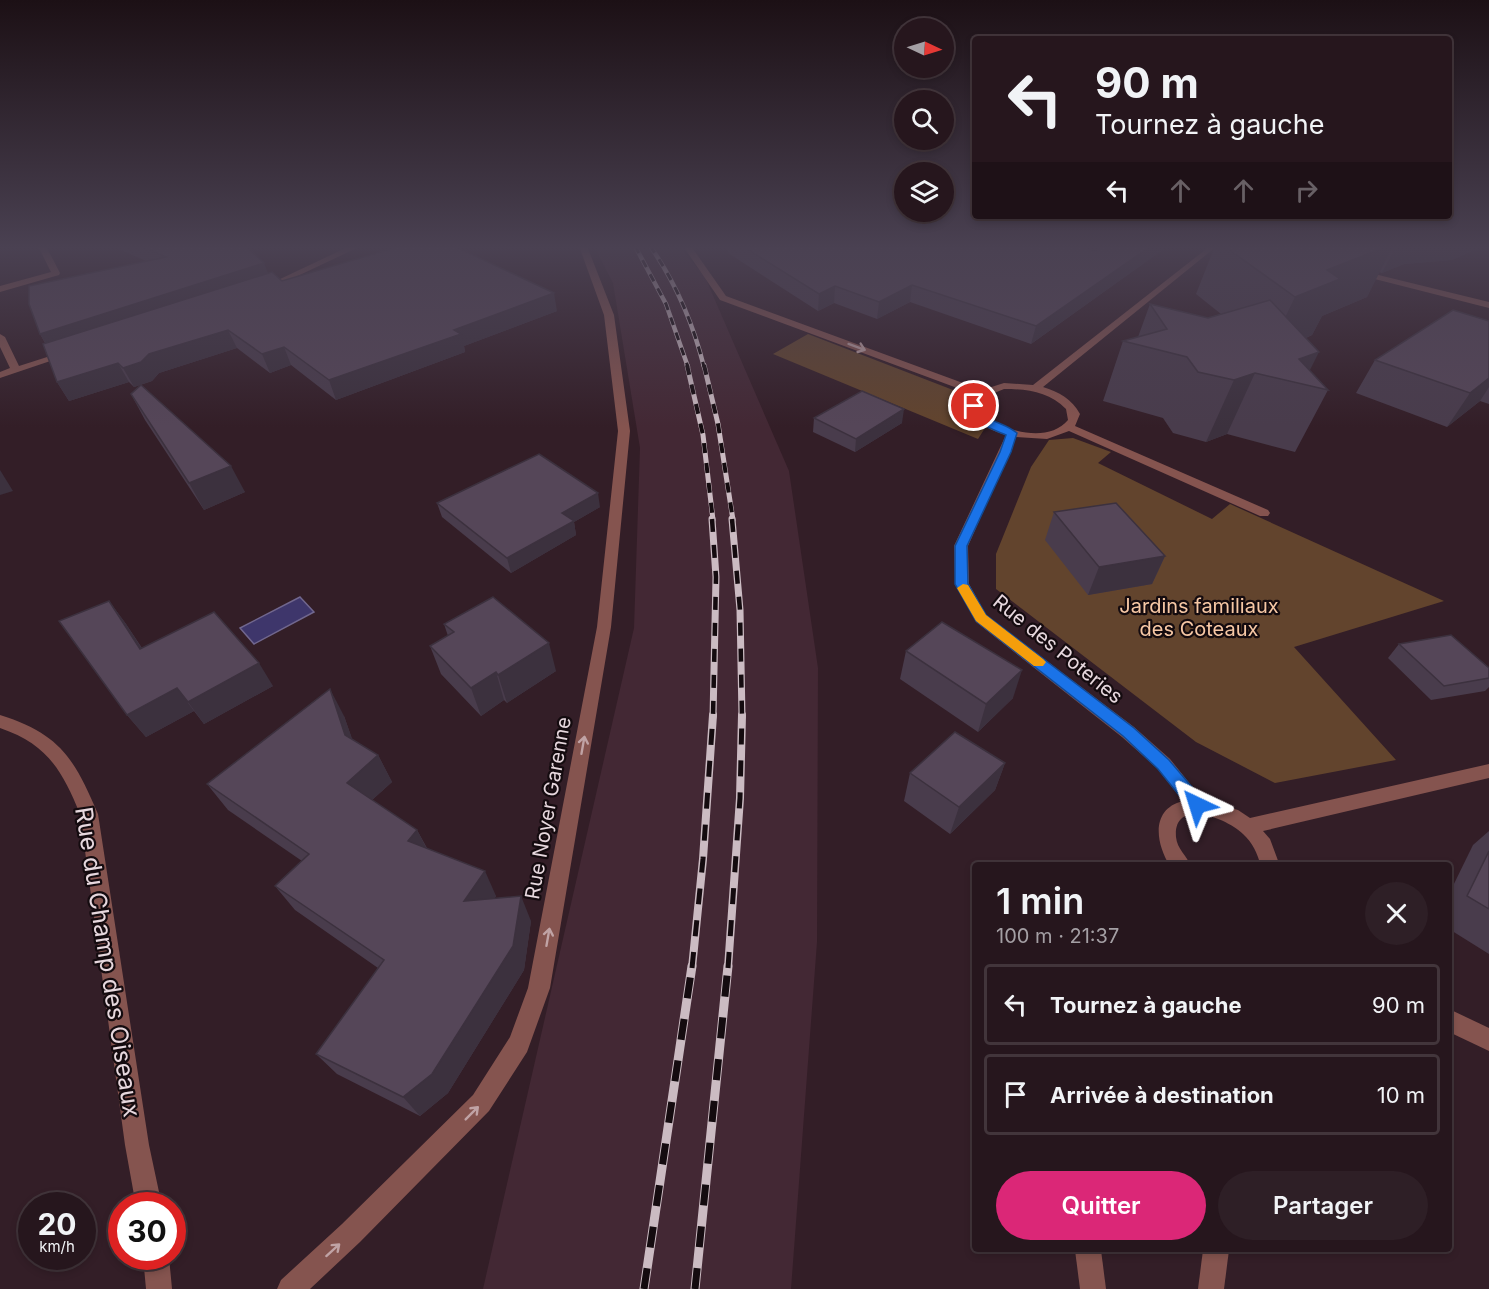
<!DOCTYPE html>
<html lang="fr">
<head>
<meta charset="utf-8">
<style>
  :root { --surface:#26161d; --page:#2e1f26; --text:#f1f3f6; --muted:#a49fa4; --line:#42353b; --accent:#db2777 }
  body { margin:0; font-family:Inter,sans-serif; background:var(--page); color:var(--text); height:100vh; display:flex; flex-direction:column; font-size:22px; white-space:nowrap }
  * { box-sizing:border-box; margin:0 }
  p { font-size:20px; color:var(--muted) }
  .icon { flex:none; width:33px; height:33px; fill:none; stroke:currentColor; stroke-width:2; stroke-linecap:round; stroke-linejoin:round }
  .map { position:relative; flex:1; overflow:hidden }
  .details { position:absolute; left:972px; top:862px; width:480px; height:390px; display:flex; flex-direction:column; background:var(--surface); border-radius:6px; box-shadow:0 3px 9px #0003,0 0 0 2px var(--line) }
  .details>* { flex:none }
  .guide { position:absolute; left:972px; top:36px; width:480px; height:183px; border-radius:6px; box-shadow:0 3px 9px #0003,0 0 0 2px var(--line); background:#26161d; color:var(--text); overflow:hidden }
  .needle { width:39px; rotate:94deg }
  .fabs { position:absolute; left:894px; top:18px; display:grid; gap:12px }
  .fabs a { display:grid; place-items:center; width:60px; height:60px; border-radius:50%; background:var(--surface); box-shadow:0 3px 9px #0003,0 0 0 2px var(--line); font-size:30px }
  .speed { position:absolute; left:18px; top:1192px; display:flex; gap:12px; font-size:30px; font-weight:700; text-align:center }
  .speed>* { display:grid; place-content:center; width:78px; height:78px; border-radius:50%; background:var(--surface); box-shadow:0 3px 9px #0003,0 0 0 2px var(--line); line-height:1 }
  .speed small { font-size:15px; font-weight:400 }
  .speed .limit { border:9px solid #d22; background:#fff; color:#111 }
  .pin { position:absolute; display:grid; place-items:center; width:51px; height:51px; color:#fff; margin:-26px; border:3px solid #fff; border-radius:50%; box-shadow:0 2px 6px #0007 }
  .me { position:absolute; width:66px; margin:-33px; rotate:319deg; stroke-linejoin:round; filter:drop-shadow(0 0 4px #0008) }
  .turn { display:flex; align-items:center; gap:21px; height:126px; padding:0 24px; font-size:27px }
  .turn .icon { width:78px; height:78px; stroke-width:2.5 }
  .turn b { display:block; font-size:42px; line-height:51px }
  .lanes { display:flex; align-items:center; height:57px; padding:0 24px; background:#0003; justify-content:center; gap:30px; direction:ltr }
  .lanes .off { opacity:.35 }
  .round { display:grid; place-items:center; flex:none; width:63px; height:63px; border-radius:32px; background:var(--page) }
  .summary { display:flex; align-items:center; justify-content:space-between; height:102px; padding:0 24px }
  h1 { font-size:36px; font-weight:600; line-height:45px }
  .primary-button { display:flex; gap:12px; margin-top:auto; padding:12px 24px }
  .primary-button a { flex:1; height:69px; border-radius:36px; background:var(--accent); color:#fff; font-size:24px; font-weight:600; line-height:69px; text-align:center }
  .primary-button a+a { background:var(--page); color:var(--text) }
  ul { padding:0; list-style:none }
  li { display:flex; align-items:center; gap:18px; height:81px; margin:0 12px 9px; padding:0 12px; border:3px solid var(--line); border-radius:6px }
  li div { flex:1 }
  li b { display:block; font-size:22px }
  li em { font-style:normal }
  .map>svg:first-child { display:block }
  .built { fill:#432834 }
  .green { fill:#62442d }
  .water { fill:#3e366b; stroke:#71678e; stroke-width:1.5 }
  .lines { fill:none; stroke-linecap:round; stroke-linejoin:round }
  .minor { fill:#85544f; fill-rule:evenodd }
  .rail-far4-casing { stroke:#cbbbc2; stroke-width:4.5 }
  .rail-far3-casing { stroke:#cbbbc2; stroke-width:5 }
  .rail-far2-casing { stroke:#cbbbc2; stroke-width:7 }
  .rail-far1-casing { stroke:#cbbbc2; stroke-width:8 }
  .rail-casing { stroke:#cbbbc2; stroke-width:9 }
  .rail-far4 { stroke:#140b0f; stroke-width:3; stroke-dasharray:8; stroke-linecap:butt }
  .rail-far3 { stroke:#140b0f; stroke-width:4; stroke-dasharray:10; stroke-linecap:butt }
  .rail-far2 { stroke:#140b0f; stroke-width:4.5; stroke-dasharray:13; stroke-linecap:butt }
  .rail-far1 { stroke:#140b0f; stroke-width:5; stroke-dasharray:16; stroke-linecap:butt }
  .rail { stroke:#140b0f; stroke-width:7; stroke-dasharray:21; stroke-linecap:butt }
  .wall { fill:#493c4c }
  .shaded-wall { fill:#3c313e }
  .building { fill:#554658; stroke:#3c313e; stroke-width:1.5 }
  .oneway { stroke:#c0a3a5 }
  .route { fill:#1a73e8; stroke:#114b97; stroke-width:1.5 }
  .slow { fill:#f59e0b }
  .labels { text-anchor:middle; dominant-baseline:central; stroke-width:4.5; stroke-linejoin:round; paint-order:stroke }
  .park-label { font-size:20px; fill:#f7c8a5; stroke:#140b0f }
  .street-label { font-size:20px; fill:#e7d8de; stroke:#140b0f }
  .near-street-label { font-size:24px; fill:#e7d8de; stroke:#140b0f }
</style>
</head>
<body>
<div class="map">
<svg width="1489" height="1289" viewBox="0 0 1489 1289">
  <rect width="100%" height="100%" fill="#331e27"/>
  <path class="built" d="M594,246H679L705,277L789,471L818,668L817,942L791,1289H483L634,628L640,448L613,283Z"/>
  <g class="green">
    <path d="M808,334L966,395L972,415L985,428L978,439L773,354Z"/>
    <path d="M1073,438L1111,452L1098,463L1212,519L1230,504L1444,601L1294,647L1396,760L1275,783L1196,742L996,589V554L1031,467L1049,440Z"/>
  </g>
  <path class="water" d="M300,597L314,612L254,644L240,628Z"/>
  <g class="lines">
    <g class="minor">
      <path d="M38,246H46L60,273L59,275L0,292V286L51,272Z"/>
      <path d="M350,246H361L268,290L261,288Z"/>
      <path d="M579,246H587L614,315L630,431L611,627L550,988L527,1052L489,1111L360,1242L310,1289H277L281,1280L342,1224L473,1095L510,1037L528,988L597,627L618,431L604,315Z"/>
      <path d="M683,246H691L726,296L982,390L1004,383L1033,385L1210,246H1217L1043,387C1059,392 1072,399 1080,414L1075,426L1268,510L1270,513L1268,516H1260L1069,431L1047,439L1016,437L968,546L969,584L986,615L1134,727L1170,759L1203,800L1238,810L1250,818L1489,764V778L1263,831L1270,839L1280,866H1261C1257,853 1253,843 1243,834C1227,818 1173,797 1176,837C1177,849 1187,856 1191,866H1170C1155,842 1151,809 1183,801L1158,769L1122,737L976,622L955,584L954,546L1006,435C989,430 956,415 976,395L720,300ZM1004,389C1028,389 1049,392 1066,409L1068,420C1048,444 1004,431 983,415L980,404L987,396Z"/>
      <path d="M1358,270L1489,302V308L1355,274L1354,272Z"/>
      <path d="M0,334L5,337L19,366L69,350L74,353L0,378V372L10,368L0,347Z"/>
      <path d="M0,715C60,734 74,758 98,814L149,1145L162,1206H136L125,1145L80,814C62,770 47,744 0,728Z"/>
      <path d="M1449,1009L1489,1028V1051L1449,1032Z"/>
      <path d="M1075,1250H1101L1106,1289H1080Z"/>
      <path d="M1203,1250H1229L1224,1289H1198Z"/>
      <path d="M143,1257H169L172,1289H146Z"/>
    </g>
    <g class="rail-far4-casing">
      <g id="rail-far4">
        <path d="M635,246L666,304L688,367"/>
        <path d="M650,246C676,283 693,323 704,367"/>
      </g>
    </g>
    <g class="rail-far3-casing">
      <g id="rail-far3">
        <path d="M687,365L703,435L713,520"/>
        <path d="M704,365L718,424L733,520"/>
      </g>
    </g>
    <g class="rail-far2-casing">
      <g id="rail-far2">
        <path d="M712,519L716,577L713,717"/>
        <path d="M732,519L740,610L742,717"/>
      </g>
    </g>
    <g class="rail-far1-casing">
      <g id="rail-far1">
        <path d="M692,968L703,859L713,715"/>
        <path d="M728,968L740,798L742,715"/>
      </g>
    </g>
    <g class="rail-casing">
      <g id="rail">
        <path d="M644,1289L692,966"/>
        <path d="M695,1289L728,966"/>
      </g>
    </g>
    <use href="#rail-far4" class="rail-far4"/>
    <use href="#rail-far3" class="rail-far3"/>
    <use href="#rail-far2" class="rail-far2"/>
    <use href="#rail-far1" class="rail-far1"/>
    <use href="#rail" class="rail"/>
  </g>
  <g class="wall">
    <path d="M112,246H246L268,273L282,281L557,311L464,346L465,352L336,400L291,365L270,373L237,348L159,373L152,381L134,387L129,382L69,401L57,382L45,343L40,334L146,261Z"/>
    <path d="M728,246H1078L1096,251L1098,246H1168L1031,344L910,302L877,319L834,303L818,311L728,253Z"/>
    <path d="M1215,246H1483L1452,260L1404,264L1382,273L1379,272L1367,297L1322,316L1312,335L1306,338L1310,371L1328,390L1295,452L1227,434L1206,442L1173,433L1163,418L1103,401L1123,341L1138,337L1150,304L1208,318L1221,314L1196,294Z"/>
    <path d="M1489,321V404L1480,401L1447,427L1356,393L1375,360Z"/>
    <path d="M131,394L245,492L204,510L145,420Z"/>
    <path d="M814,418L902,423L855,452L813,432Z"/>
    <path d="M437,503L600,507L574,522L576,535L511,573L442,517Z"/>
    <path d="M1054,512L1165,556L1152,584L1088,595L1045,540Z"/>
    <path d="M109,601L126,624L142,648L273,686L204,724L194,711L146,737L127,715Z"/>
    <path d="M444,624L556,671L507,703L504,700L481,716L441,674L430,646L448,636Z"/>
    <path d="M1399,644L1489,668V687L1485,691L1431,700L1388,658Z"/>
    <path d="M906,651L1013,698L978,732L900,679Z"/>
    <path d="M344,716L352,739L378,755L392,782L372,800L417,830L427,848L496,896L494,899L531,921L524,970L448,1093L420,1116L337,1074L316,1054L378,968L295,910L275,886L302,861L228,810L207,784Z"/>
    <path d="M1005,763L995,790L950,834L904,801L910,773Z"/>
    <path d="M1489,831V954L1449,929V894L1473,845Z"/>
  </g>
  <g class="shaded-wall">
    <path d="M1151,246H1168L1031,344L1036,326Z"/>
    <path d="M1388,246H1393L1367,297L1322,316L1312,335L1268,353L1295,297L1327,270Z"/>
    <path d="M1396,246H1483L1452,260L1404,264L1382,273Z"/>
    <path d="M264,263L271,281L51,353L40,334Z"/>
    <path d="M912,285L910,302L877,319L879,302Z"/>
    <path d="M835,286L834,303L818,311L819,294Z"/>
    <path d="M554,293L557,311L464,346L465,352L336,400L329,380L454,330Z"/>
    <path d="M228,330L237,348L159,373L152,381L134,387L123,368L149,354Z"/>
    <path d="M284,347L291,365L270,373L262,354Z"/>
    <path d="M1319,352L1303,384L1299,359Z"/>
    <path d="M118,363L129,382L69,401L57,382Z"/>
    <path d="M1255,373L1227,434L1206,442L1234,380Z"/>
    <path d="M1489,378V387L1480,401L1447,427L1470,393Z"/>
    <path d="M904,409L902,423L855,452L856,439Z"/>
    <path d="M231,466L245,492L204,510L189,483Z"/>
    <path d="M0,470L13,491L0,495Z"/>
    <path d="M598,493L600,507L574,522L576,535L511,573L507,558L562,513Z"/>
    <path d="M1165,556L1152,584L1088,595L1099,567Z"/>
    <path d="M109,601L126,624L157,672L140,649Z"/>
    <path d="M549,643L556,671L507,703L498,675Z"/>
    <path d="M259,663L273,686L204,724L188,702Z"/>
    <path d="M1022,670L1013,698L978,732L986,704Z"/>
    <path d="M496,672L504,700L481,716L471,688Z"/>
    <path d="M177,688L194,711L146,737L127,715Z"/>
    <path d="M330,689L344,716L360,761L345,735Z"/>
    <path d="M378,755L392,782L362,809L347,783Z"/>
    <path d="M1005,763L995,790L950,834L959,807Z"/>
    <path d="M417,830L430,855L408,841Z"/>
    <path d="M485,871L496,896L476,926L464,901Z"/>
    <path d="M521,896L531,921L524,970L448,1093L420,1116L403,1097Z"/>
  </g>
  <g class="building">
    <path d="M141,246H246L264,263L40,334L29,304V286L166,257Z"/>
    <path d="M401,246H454L554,293L454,330L461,334L329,380L284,347L262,354L228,330L149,354L141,362L123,368L118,363L57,382L43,344L272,272L282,281Z"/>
    <path d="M742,246H1078L1096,251L1098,246H1151L1036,326L912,285L879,302L835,286L819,294Z"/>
    <path d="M1224,246H1388L1327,270L1340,279L1295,297Z"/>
    <path d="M1270,300L1319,352L1299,359L1328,390L1255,373L1234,380L1198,372L1187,357L1123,341L1167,329L1150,304L1208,318Z"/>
    <path d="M1453,310L1489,321V378L1470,393L1375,360Z"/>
    <path d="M141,385L231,466L189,483L131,394Z"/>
    <path d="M862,391L904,409L856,439L814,418Z"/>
    <path d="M539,454L598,493L562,513L574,521L507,558L437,503Z"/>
    <path d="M1116,503L1165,556L1099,567L1054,512Z"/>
    <path d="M493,597L549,643L498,675L496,672L471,688L430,646L454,632L444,624Z"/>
    <path d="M109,601L140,649L214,612L259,663L188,702L177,688L127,715L59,621Z"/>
    <path d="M942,622L1022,670L986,704L906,651Z"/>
    <path d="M1451,635L1489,668V678L1444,686L1399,644Z"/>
    <path d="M330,689L345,735L378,755L347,783L417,830L408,841L485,871L464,901L521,896L513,946L432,1074L403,1097L316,1054L384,960L275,886L309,854L207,784Z"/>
    <path d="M955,732L1005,763L959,807L910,773Z"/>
    <path d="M1489,851V909L1467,896Z"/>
  </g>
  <defs><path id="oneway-shaft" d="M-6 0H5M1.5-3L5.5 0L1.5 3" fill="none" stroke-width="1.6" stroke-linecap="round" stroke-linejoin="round" transform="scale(1.5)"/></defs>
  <g class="oneway">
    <use href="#oneway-shaft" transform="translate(857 347) rotate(20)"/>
    <use href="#oneway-shaft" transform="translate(583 745) rotate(-80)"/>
    <use href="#oneway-shaft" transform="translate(548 937) rotate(-80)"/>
    <use href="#oneway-shaft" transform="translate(472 1113) rotate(-45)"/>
    <use href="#oneway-shaft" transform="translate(333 1250) rotate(-42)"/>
  </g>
  <linearGradient id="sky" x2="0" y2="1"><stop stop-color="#1c1015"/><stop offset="0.58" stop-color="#4a4152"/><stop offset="1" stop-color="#4a4152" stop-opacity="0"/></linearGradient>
  <rect width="1489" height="427" fill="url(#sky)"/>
  <path class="route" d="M970,404H977C988,425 1001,420 1017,433L1011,452L967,546L968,584L986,615L1134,728L1169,760L1203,800L1205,805L1203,810L1197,812L1191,810L1158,769L1123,736L976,621L955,584V546L1000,452L1006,435C992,429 968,422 970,404Z"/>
  <path class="slow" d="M963,584L968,585L986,615L1043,659L1046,662L1043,666H1034L976,621L957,588Z"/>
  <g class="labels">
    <g class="park-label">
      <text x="1199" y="606">Jardins familiaux<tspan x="1199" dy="23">des Coteaux</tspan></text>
    </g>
    <g class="street-label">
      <text transform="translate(1058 649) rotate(39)">Rue des Poteries</text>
      <text transform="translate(548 808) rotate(-80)">Rue Noyer Garenne</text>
    </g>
    <g class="near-street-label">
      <text transform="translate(108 962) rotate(81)">Rue du Champ des Oiseaux</text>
    </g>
  </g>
</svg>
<div class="fabs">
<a><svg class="needle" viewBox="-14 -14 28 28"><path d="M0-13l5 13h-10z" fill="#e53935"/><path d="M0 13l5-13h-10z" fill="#a49fa4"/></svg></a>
<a><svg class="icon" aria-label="search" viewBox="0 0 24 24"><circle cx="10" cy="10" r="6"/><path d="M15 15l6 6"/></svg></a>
<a><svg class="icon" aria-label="layers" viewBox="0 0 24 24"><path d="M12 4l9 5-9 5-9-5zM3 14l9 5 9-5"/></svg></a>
</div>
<div class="speed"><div>20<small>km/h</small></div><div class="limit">30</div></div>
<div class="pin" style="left:974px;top:406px;background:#d93025"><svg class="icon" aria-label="arrive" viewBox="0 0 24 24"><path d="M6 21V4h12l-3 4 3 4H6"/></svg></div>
<svg class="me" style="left:1197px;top:805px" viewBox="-20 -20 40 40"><path d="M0-17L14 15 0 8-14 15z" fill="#1a73e8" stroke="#fff" stroke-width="4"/></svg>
<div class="guide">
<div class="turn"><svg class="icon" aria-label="left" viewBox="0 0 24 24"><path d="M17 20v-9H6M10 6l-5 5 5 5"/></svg><div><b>90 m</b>Tournez à gauche</div></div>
<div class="lanes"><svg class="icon" aria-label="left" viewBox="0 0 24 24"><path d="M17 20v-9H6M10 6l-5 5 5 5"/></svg><svg class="icon off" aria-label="ahead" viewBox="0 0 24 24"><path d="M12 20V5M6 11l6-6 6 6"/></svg><svg class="icon off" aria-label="ahead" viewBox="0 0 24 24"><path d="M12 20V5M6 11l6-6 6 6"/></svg><svg class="icon off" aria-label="right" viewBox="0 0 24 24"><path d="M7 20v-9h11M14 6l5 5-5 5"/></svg></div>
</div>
<section class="details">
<div class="summary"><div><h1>1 min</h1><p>100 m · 21:37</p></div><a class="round"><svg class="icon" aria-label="close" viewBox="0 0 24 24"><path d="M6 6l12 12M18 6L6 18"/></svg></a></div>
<ul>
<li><svg class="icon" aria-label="left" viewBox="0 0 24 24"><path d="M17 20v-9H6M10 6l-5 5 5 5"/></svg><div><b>Tournez à gauche</b></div><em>90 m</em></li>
<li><svg class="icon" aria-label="arrive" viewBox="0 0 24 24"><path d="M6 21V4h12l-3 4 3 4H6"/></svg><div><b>Arrivée à destination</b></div><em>10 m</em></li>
</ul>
<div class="primary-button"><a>Quitter</a><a>Partager</a></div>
</section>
</div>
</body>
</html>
